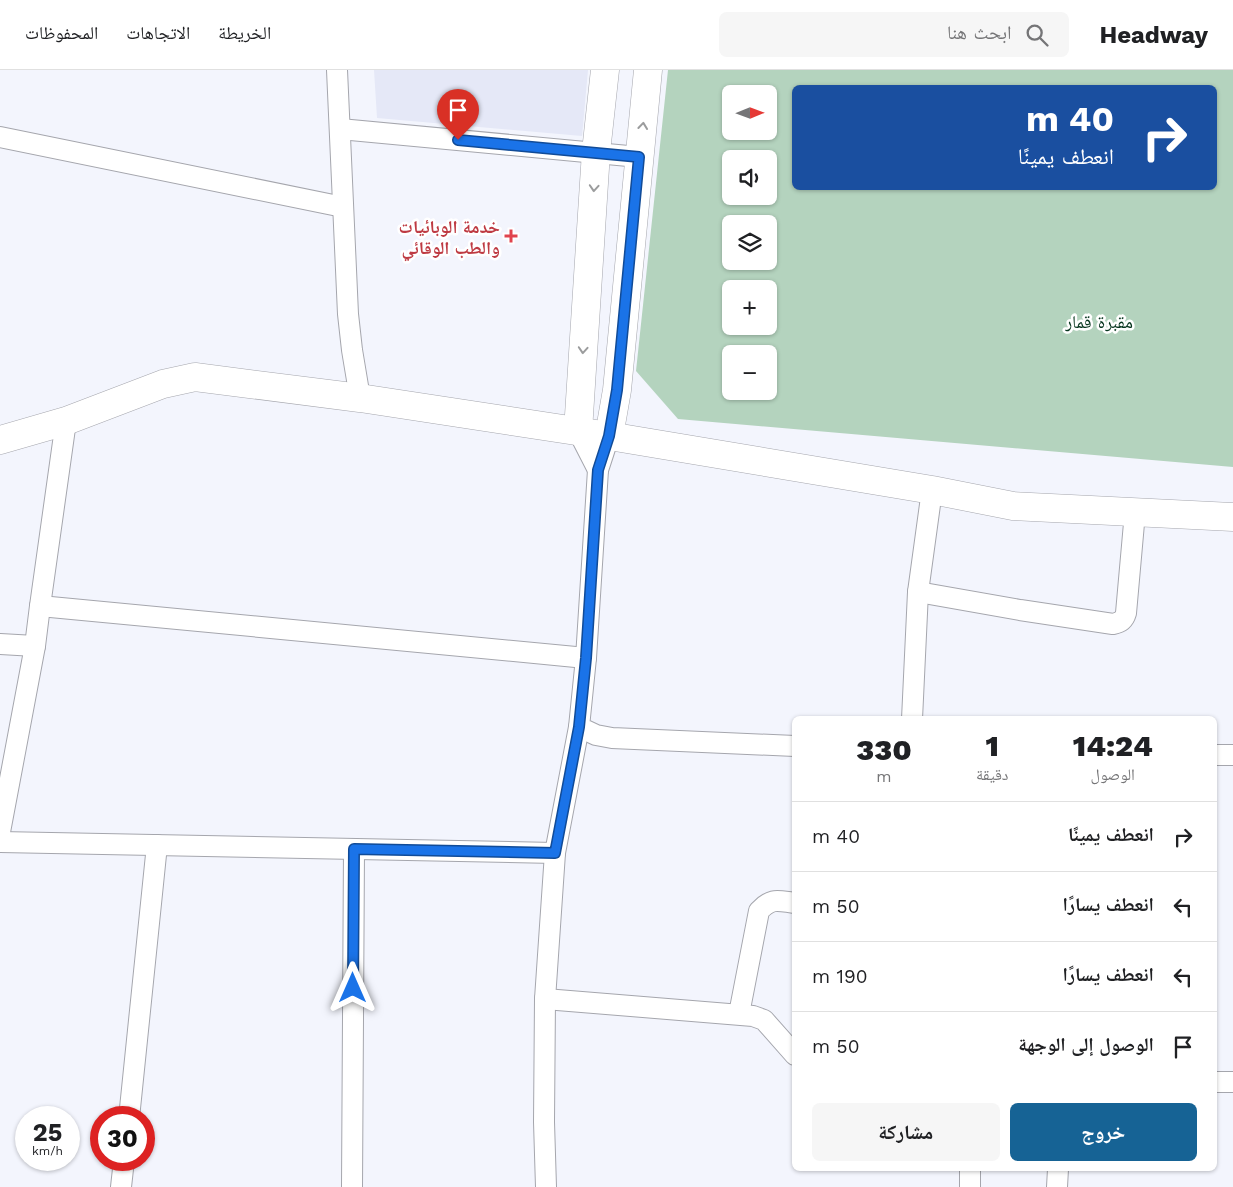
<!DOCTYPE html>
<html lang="ar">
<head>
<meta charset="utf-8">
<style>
  :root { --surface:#fff; --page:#f6f6f6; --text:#202124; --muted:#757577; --line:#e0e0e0; --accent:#166395 }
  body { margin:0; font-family:"Work Sans","Noto Naskh Arabic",sans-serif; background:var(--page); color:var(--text); direction:rtl; height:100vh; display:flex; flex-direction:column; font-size:19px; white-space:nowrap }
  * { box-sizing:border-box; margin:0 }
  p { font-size:16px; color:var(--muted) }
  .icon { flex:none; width:28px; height:28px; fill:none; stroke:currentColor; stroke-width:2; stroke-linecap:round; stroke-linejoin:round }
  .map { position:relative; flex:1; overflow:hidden; direction:ltr }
  .drawer { position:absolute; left:792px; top:646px; width:425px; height:455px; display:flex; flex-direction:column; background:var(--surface); border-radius:8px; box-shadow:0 1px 4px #0004; direction:rtl }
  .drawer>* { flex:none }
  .hud { position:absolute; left:792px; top:15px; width:425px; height:105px; border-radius:8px; box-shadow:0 1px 4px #0004; direction:rtl; background:#1a4fa0; color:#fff; overflow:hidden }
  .needle { width:32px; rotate:89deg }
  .tools { position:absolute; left:722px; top:15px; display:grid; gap:10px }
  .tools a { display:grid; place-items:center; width:55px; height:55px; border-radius:8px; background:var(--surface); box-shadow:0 1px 4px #0004; font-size:25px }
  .speed { position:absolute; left:15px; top:1036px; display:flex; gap:10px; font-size:25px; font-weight:700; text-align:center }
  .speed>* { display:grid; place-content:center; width:65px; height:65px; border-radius:50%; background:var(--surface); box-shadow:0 1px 4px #0004; line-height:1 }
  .speed small { font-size:12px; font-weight:400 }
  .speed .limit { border:8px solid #d22; background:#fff; color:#111 }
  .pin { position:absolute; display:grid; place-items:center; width:42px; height:42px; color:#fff; margin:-51px -21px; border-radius:50% 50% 50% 0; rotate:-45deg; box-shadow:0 0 5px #0007 }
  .pin .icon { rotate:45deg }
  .me { position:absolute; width:55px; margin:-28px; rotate:0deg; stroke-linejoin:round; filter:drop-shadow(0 0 4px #0008) }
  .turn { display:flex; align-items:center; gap:18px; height:105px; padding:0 20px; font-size:22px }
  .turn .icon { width:65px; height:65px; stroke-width:2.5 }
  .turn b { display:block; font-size:35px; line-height:42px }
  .eta { display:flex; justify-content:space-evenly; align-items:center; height:85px; text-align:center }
  .eta b { font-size:30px; font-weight:800; line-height:35px }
  .action { display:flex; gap:10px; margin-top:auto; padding:10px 20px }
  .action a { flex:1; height:58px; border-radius:8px; background:var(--accent); color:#fff; font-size:20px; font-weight:800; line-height:58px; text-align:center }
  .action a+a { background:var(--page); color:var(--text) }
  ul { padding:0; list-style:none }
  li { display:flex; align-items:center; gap:15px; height:70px; padding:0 20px; border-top:1px solid var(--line) }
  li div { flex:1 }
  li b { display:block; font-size:19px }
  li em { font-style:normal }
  header { display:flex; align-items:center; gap:30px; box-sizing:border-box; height:70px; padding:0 25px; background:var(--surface); border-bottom:1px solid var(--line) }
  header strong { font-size:24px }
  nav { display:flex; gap:28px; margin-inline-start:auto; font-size:18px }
  .search { width:350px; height:45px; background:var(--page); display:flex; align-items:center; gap:12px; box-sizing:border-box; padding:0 18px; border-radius:8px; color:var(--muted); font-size:19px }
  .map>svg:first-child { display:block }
  .built { fill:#e5e8f7 }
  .green { fill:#b4d3be; fill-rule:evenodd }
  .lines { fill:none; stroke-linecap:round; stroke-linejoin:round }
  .street-casing { stroke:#a5a6ad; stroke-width:22 }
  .secondary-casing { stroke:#a5a6ad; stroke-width:29 }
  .street { stroke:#fff; stroke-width:20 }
  .secondary { stroke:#fff; stroke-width:28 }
  .oneway { stroke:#9b9c9d }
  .route-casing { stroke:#114b97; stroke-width:12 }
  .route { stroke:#1a73e8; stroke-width:9 }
  .health-dot { fill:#e0444e; stroke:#fff; stroke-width:2 }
  .labels { text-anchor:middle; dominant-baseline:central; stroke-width:5; stroke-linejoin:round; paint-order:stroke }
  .health-label { font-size:18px; font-weight:bold; fill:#be3a42; stroke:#fff; text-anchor:end }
  .park-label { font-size:18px; fill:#07361f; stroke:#fff }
</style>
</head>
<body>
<header>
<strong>Headway</strong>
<div class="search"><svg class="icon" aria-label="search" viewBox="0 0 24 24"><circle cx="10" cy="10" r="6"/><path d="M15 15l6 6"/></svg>ابحث هنا</div>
<nav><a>الخريطة</a><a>الاتجاهات</a><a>المحفوظات</a></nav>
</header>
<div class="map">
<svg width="1233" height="1117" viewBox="0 0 1233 1117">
  <rect width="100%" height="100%" fill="#f3f5fd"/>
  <path class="built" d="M374,0H588L582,66L377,48Z"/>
  <path class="green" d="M668,0H1233V397L678,349L636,301ZM795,18H1215V118H795ZM731,24H769V61H731ZM731,89H769V126H731ZM731,154H769V191H731ZM731,219H769V256H731ZM731,284H769V321H731Z"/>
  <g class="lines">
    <g class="street-casing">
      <g id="street">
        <path d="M337,0L348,244L352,280L360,328"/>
        <path d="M340,59L639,87"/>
        <path d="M0,67L343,137"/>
        <path d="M578,361L598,400"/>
        <path d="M609,366L598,400L586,588L579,657L596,665L612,668L795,676"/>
        <path d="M918,522L1020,540L1113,554C1121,552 1124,550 1126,543L1135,442"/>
        <path d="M40,536L586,588"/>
        <path d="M0,574L35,576"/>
        <path d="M912,649L918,522L932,420"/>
        <path d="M1215,685H1233"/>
        <path d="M0,762L35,576L40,536L66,351"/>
        <path d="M0,772L555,783"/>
        <path d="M545,929L753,946L764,950L795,985"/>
        <path d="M739,944L759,841C772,827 778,831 795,833"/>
        <path d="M1215,1012H1233"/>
        <path d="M129,1048L157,775"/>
        <path d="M121,1117L124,1090"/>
        <path d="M352,1117L354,779"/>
        <path d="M546,1117L544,1052L545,929L555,783L579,657"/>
        <path d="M970,1117V1099"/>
        <path d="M1057,1117L1058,1099"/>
      </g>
    </g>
    <g class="secondary-casing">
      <g id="secondary">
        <path d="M578,361L596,82L605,0"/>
        <path d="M609,366L617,320L648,0"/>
        <path d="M0,370L66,351L163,314L195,307L360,328L609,366L932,420L1013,436L1233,447"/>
      </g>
    </g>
    <use href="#street" class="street"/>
    <use href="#secondary" class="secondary"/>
  </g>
  <defs><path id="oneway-chevron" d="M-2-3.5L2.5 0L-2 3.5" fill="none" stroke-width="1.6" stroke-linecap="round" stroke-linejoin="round" transform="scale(1.25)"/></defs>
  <g class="oneway">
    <use href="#oneway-chevron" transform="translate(643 56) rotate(-84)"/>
    <use href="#oneway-chevron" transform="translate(594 118) rotate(94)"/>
    <use href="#oneway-chevron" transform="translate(583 280) rotate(94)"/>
  </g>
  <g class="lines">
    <g class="route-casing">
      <path id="route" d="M353,918L354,779L555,783L579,657L586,588L598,400L609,366L617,320L639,87L458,70"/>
    </g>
    <use href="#route" class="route"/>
  </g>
  <path class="health-dot" d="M508.5 158.5h5v5h5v5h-5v5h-5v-5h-5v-5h5z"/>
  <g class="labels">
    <g class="health-label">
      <text x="500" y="156">خدمة الوبائيات<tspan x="500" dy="21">والطب الوقائي</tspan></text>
    </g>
    <g class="park-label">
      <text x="1099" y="251">مقبرة قمار</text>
    </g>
  </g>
</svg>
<div class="tools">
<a><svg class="needle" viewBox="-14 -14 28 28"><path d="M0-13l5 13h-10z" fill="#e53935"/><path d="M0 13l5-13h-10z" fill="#757577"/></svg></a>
<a><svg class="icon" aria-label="sound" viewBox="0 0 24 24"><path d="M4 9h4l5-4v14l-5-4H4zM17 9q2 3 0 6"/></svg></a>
<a><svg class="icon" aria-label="layers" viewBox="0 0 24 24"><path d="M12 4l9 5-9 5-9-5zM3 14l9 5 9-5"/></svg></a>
<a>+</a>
<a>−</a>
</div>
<div class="speed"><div>25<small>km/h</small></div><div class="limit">30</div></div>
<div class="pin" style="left:458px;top:70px;background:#d93025"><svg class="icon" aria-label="arrive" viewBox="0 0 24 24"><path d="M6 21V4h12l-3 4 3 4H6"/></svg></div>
<svg class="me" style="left:353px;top:918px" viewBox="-20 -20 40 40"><path d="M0-17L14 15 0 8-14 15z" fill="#1a73e8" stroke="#fff" stroke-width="4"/></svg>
<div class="hud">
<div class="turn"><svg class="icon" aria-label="right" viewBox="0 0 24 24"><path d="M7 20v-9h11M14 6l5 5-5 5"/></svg><div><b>40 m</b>انعطف يمينًا</div></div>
</div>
<section class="drawer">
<div class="eta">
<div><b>14:24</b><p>الوصول</p></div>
<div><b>1</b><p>دقيقة</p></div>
<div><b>330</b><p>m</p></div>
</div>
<ul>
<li><svg class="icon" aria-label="right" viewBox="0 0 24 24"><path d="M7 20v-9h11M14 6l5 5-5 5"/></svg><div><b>انعطف يمينًا</b></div><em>40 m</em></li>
<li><svg class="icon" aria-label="left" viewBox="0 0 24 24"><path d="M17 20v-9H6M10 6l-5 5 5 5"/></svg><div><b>انعطف يسارًا</b></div><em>50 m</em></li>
<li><svg class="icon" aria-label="left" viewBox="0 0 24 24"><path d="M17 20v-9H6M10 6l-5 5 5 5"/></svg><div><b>انعطف يسارًا</b></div><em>190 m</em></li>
<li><svg class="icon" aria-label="arrive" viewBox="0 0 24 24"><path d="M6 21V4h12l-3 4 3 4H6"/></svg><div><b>الوصول إلى الوجهة</b></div><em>50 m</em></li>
</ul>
<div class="action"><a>خروج</a><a>مشاركة</a></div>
</section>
</div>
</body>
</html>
